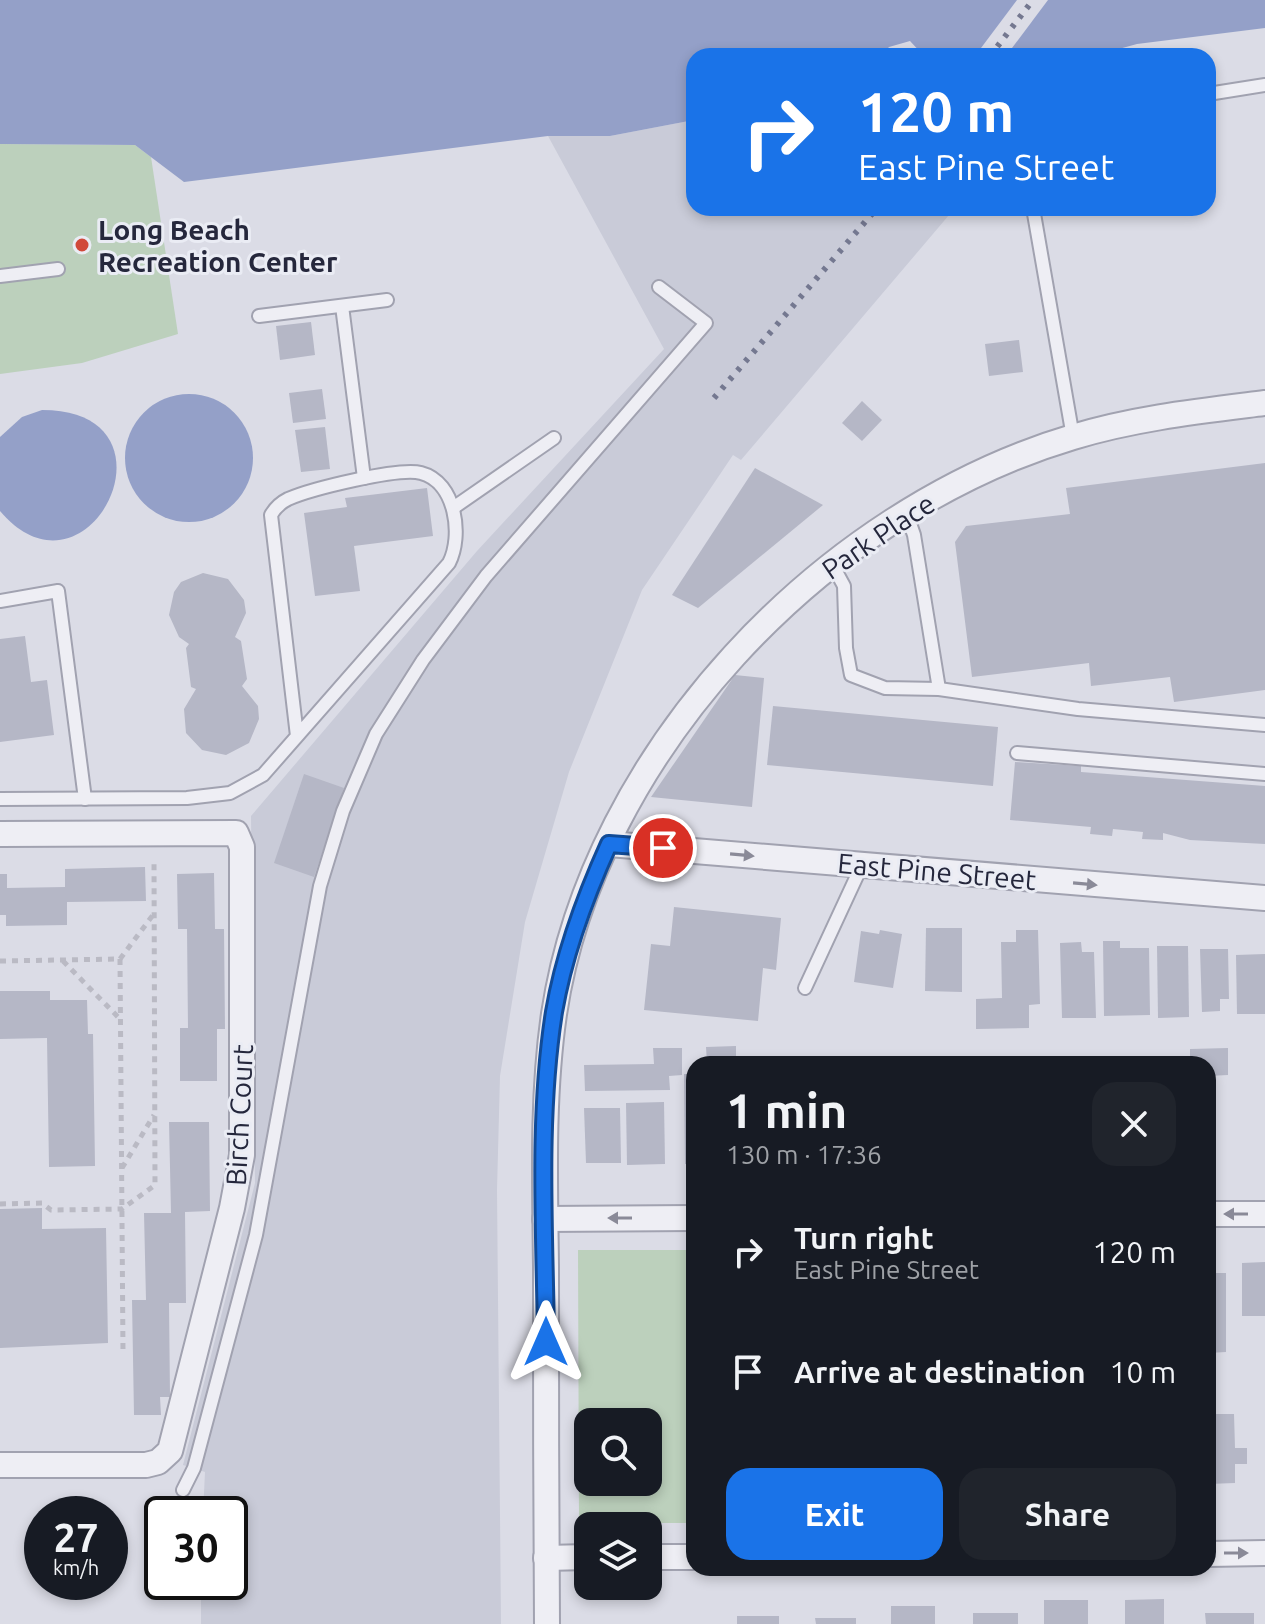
<!DOCTYPE html>
<html lang="en">
<head>
<meta charset="utf-8">
<style>
  :root { --surface:#171b24; --page:#20242c; --text:#f1f3f6; --muted:#9ea1a6; --accent:#1a73e8 }
  body { margin:0; font-family:Ubuntu,sans-serif; background:var(--page); color:var(--text); height:100vh; display:flex; flex-direction:column; font-size:30px; white-space:nowrap }
  * { box-sizing:border-box; margin:0 }
  p { font-size:26px; color:var(--muted) }
  .icon { flex:none; width:44px; height:44px; fill:none; stroke:currentColor; stroke-width:2; stroke-linecap:round; stroke-linejoin:round }
  .map { position:relative; flex:1; overflow:hidden }
  .details { position:absolute; left:686px; top:1056px; width:530px; height:520px; display:flex; flex-direction:column; background:var(--surface); border-radius:24px; box-shadow:0 4px 12px #0003 }
  .details>* { flex:none }
  .guide { position:absolute; left:686px; top:48px; width:530px; height:168px; border-radius:24px; box-shadow:0 4px 12px #0003; background:#1a73e8; color:#fff; overflow:hidden }
  .tools { position:absolute; left:574px; top:1408px; display:grid; gap:16px }
  .tools a { display:grid; place-items:center; width:88px; height:88px; border-radius:16px; background:var(--surface); box-shadow:0 4px 12px #0003; font-size:40px }
  .speed { position:absolute; left:24px; top:1496px; display:flex; gap:16px; font-size:40px; font-weight:700; text-align:center }
  .speed>* { display:grid; place-content:center; width:104px; height:104px; border-radius:50%; background:var(--surface); box-shadow:0 4px 12px #0003; line-height:1 }
  .speed small { font-size:20px; font-weight:400 }
  .speed .limit { border:4px solid #111; border-radius:12px; background:#fff; color:#111 }
  .pin { position:absolute; display:grid; place-items:center; width:68px; height:68px; color:#fff; margin:-34px; border:4px solid #fff; border-radius:50%; box-shadow:0 2px 8px #0007 }
  .me { position:absolute; width:88px; margin:-44px; rotate:0deg; stroke-linejoin:round; filter:drop-shadow(0 0 6px #0008) }
  .turn { display:flex; align-items:center; gap:28px; height:168px; padding:0 40px; font-size:36px }
  .turn .icon { width:104px; height:104px; stroke-width:2.5 }
  .turn b { display:block; font-size:56px; line-height:68px }
  .round { display:grid; place-items:center; flex:none; width:84px; height:84px; border-radius:24px; background:var(--page) }
  .headline { display:flex; align-items:center; justify-content:space-between; height:136px; padding:0 40px }
  h1 { font-size:48px; font-weight:700; line-height:60px }
  .action { display:flex; gap:16px; margin-top:auto; padding:16px 40px }
  .action a { flex:1; height:92px; border-radius:24px; background:var(--accent); color:#fff; font-size:32px; font-weight:700; line-height:92px; text-align:center }
  .action a+a { background:var(--page); color:var(--text) }
  ul { padding:0; list-style:none }
  li { display:flex; align-items:center; gap:24px; height:120px; padding:0 40px }
  li div { flex:1 }
  li b { display:block; font-size:30px }
  li em { font-style:normal }
  .map>svg:first-child { display:block }
  .built { fill:#c9cbd8 }
  .green { fill:#bcd0bc; fill-rule:evenodd }
  .water { fill:#94a0c8 }
  .pier { fill:#dbdce6 }
  .building { fill:#b5b7c6 }
  .lines { fill:none; stroke-linecap:round; stroke-linejoin:round }
  .lane-casing { stroke:#a1a2b0; stroke-width:16 }
  .street-casing { stroke:#a1a2b0; stroke-width:28 }
  .path { stroke:#babac4; stroke-width:5; stroke-dasharray:6 6; stroke-linecap:butt }
  .lane { stroke:#eeeef4; stroke-width:12 }
  .street { stroke:#eeeef4; stroke-width:24 }
  .rail { stroke:#747890; stroke-width:6; stroke-dasharray:4 8; stroke-linecap:butt }
  .oneway { fill:#8a8a98 }
  .route-casing { stroke:#114b97; stroke-width:20 }
  .route { stroke:#1a73e8; stroke-width:14 }
  .poi-dot { fill:#d1493a; stroke:#eaecf4; stroke-width:3 }
  .labels { text-anchor:middle; dominant-baseline:central; stroke-width:6; stroke-linejoin:round; paint-order:stroke }
  .poi-label { font-size:28px; font-weight:bold; fill:#25273c; stroke:#eaecf4; text-anchor:start }
  .street-label { font-size:28px; fill:#25273c; stroke:#eaecf4 }
</style>
</head>
<body>
<div class="map">
<svg width="1265" height="1624" viewBox="0 0 1265 1624">
  <rect width="100%" height="100%" fill="#dbdce6"/>
  <path class="built" d="M694,120V208H955L741,460L733,455L642,590L569,772L525,922L500,1076L497,1190L501,1624H201V1582H230V1514H203L205,1472L183,1465L255,1183L251,816L477,551L664,349L548,136H610Z"/>
  <g class="green">
    <path d="M0,144L135,145L151,157L178,334L82,363L0,374Z"/>
    <path d="M578,1250H694V1523H579ZM588,1422H648V1482H588Z"/>
  </g>
  <g class="water">
    <path d="M0,0H1265V28L1137,44L1093,56H924L910,41L889,47L881,56H694V120L610,136H548L184,182L135,145L0,144Z"/>
    <circle cx="189" cy="458" r="64"/>
    <path d="M42,410C189,410 88,615 0,511V437L22,417Z"/>
  </g>
  <path class="pier" d="M1017,0H1048L1006,56H975Z"/>
  <g class="building">
    <path d="M311,322L315,355L280,360L276,326Z"/>
    <path d="M1019,340L1023,372L989,376L985,344Z"/>
    <path d="M322,389L326,419L293,423L289,393Z"/>
    <path d="M862,401L882,420L862,441L842,423Z"/>
    <path d="M325,427L330,469L301,472L295,430Z"/>
    <path d="M1265,463V690L1174,702L1170,677L1091,686L1089,663L972,677L955,542L966,526L1070,514L1066,488Z"/>
    <path d="M755,468L823,505L698,608L672,595Z"/>
    <path d="M427,488L433,536L354,546L360,591L315,596L304,513L347,507L345,498Z"/>
    <path d="M203,573L228,579L244,600L246,613L235,637L241,641L247,679L242,686L258,706L259,719L249,743L226,755L202,750L186,733L184,709L196,689L191,687L186,648L189,644L179,637L169,615L174,592L181,582Z"/>
    <path d="M25,636L31,682L47,680L54,735L0,742V639Z"/>
    <path d="M735,675L764,678L752,807L651,797Z"/>
    <path d="M773,706L998,727L993,786L767,765Z"/>
    <path d="M1015,762L1081,766V772L1265,786V844L1190,840L1163,833V840L1142,839L1143,832L1113,829L1112,836L1090,834L1091,827L1010,820Z"/>
    <path d="M304,774L344,788L314,877L274,863Z"/>
    <path d="M145,867L146,901L67,902V925L6,926V915H0V874H7V888L65,887V869Z"/>
    <path d="M214,873L215,929H224L225,1029H217V1081H180V1028H188L187,929H178L177,874Z"/>
    <path d="M674,907L781,918L776,970L763,968L758,1021L644,1010L651,944L670,946Z"/>
    <path d="M926,928H962V992L925,991Z"/>
    <path d="M880,930L902,934L893,988L854,982L861,931L879,934Z"/>
    <path d="M1016,930H1038L1040,1004L1029,1005V1028L976,1029V999L1002,998L1001,942H1016Z"/>
    <path d="M1103,941H1120V948H1149L1150,1015L1104,1016Z"/>
    <path d="M1081,942L1082,952H1094L1096,1018H1062L1060,943Z"/>
    <path d="M1157,946H1188L1189,1017L1158,1018Z"/>
    <path d="M1200,949H1228L1229,999H1220V1011L1202,1012Z"/>
    <path d="M1265,954V1014H1237L1236,955Z"/>
    <path d="M0,991H50V1000H87L88,1034H93L95,1166L49,1167L47,1038L0,1039Z"/>
    <path d="M736,1046V1064H707L706,1047Z"/>
    <path d="M653,1048H682V1075L669,1076L670,1090L585,1091L584,1065L654,1064Z"/>
    <path d="M1228,1048V1075L1208,1076V1064H1190V1049Z"/>
    <path d="M684,1074H694V1164H685Z"/>
    <path d="M664,1102L665,1164L627,1165L626,1103Z"/>
    <path d="M584,1108H620L621,1163H586Z"/>
    <path d="M169,1122H209L210,1211L185,1212L186,1303H169L170,1397H160L161,1415H134L132,1300H146L144,1213H171Z"/>
    <path d="M42,1208V1229L106,1228L108,1343L0,1348V1209Z"/>
    <path d="M1265,1262V1316H1242V1263Z"/>
    <path d="M1208,1273H1226V1352L1208,1353Z"/>
    <path d="M1208,1414H1234L1235,1448H1247V1464H1235V1483L1208,1484Z"/>
    <path d="M1164,1599V1624H1125V1600Z"/>
    <rect x="1044" y="1600" width="44" height="24"/>
    <rect x="891" y="1606" width="44" height="18"/>
    <rect x="973" y="1613" width="45" height="11"/>
    <path d="M1205,1613H1254V1624H1206Z"/>
    <rect x="737" y="1616" width="42" height="8"/>
    <path d="M815,1618H856V1624H816Z"/>
  </g>
  <g class="lines">
    <g class="lane-casing">
      <g id="lane">
        <path d="M1208,94L1265,85"/>
        <path d="M1033,208L1073,437"/>
        <path d="M0,276L58,269"/>
        <path d="M342,306L364,478"/>
        <path d="M259,316L387,300"/>
        <path d="M453,508L554,438"/>
        <path d="M832,564L844,586L846,648L851,675L885,688L939,689L914,535L906,512"/>
        <path d="M0,601L58,591L85,799"/>
        <path d="M939,689L1078,709L1265,725"/>
        <path d="M1017,753L1265,774"/>
        <path d="M0,799L187,798L230,793L263,775L449,563C463,536 456,482 421,473C399,467 311,489 288,499C280,503 275,508 271,515L297,736"/>
        <path d="M805,988L862,865"/>
        <path d="M183,1490L194,1468L256,1235L320,886L343,811L376,734L423,660L486,576L706,323L659,287"/>
      </g>
    </g>
    <g class="street-casing">
      <g id="street">
        <path d="M0,834L236,833L242,847V1155L232,1208L170,1451L158,1462L146,1465H0"/>
        <path d="M609,844L1265,898"/>
        <path d="M1208,1214H1265"/>
        <path d="M545,1219L694,1218"/>
        <path d="M1208,1554L1265,1553"/>
        <path d="M648,1557H694"/>
        <path d="M546,1558L588,1557"/>
        <path d="M547,1624C546,1505 546,1385 546,1266C545,1182 542,1097 554,1014C593,753 823,511 1073,437C1135,418 1201,411 1265,403"/>
      </g>
    </g>
    <g class="path">
      <path d="M120,959L123,1352"/>
      <path d="M120,959L153,915"/>
      <path d="M0,961L120,959"/>
      <path d="M63,961L120,1019"/>
      <path d="M122,1168L154,1115"/>
      <path d="M0,1204L42,1203L51,1210L122,1209L155,1185L154,859"/>
    </g>
    <use href="#lane" class="lane"/>
    <use href="#street" class="street"/>
    <g class="rail">
      <path d="M990,56L1033,0"/>
      <path d="M714,398L877,208"/>
    </g>
  </g>
  <defs><path id="oneway-solid" d="M-6-.8H1V-3.2L6.5 0L1 3.2V.8H-6Z" transform="scale(2)"/></defs>
  <g class="oneway">
    <use href="#oneway-solid" transform="translate(742 855) rotate(5)"/>
    <use href="#oneway-solid" transform="translate(1085 884) rotate(5)"/>
    <use href="#oneway-solid" transform="translate(1236 1214) rotate(180)"/>
    <use href="#oneway-solid" transform="translate(620 1218) rotate(180)"/>
    <use href="#oneway-solid" transform="translate(1236 1553)"/>
  </g>
  <g class="lines">
    <g class="route-casing">
      <path id="route" d="M546,1342C545,1233 537,1120 554,1012C564,954 585,897 609,844L663,848"/>
    </g>
    <use href="#route" class="route"/>
  </g>
  <circle class="poi-dot" cx="82" cy="245" r="8"/>
  <g class="labels">
    <g class="poi-label">
      <text x="98" y="229">Long Beach<tspan x="98" dy="32">Recreation Center</tspan></text>
    </g>
    <g class="street-label">
      <text transform="translate(878 536) rotate(-34)">Park Place</text>
      <text transform="translate(937 871) rotate(5)">East Pine Street</text>
      <text transform="translate(239 1115) rotate(-87)">Birch Court</text>
    </g>
  </g>
</svg>
<div class="tools">
<a><svg class="icon" aria-label="search" viewBox="0 0 24 24"><circle cx="10" cy="10" r="6"/><path d="M15 15l6 6"/></svg></a>
<a><svg class="icon" aria-label="layers" viewBox="0 0 24 24"><path d="M12 4l9 5-9 5-9-5zM3 14l9 5 9-5"/></svg></a>
</div>
<div class="speed"><div>27<small>km/h</small></div><div class="limit">30</div></div>
<div class="pin" style="left:663px;top:848px;background:#d93025"><svg class="icon" aria-label="arrive" viewBox="0 0 24 24"><path d="M6 21V4h12l-3 4 3 4H6"/></svg></div>
<svg class="me" style="left:546px;top:1342px" viewBox="-20 -20 40 40"><path d="M0-17L14 15 0 8-14 15z" fill="#1a73e8" stroke="#fff" stroke-width="4"/></svg>
<div class="guide">
<div class="turn"><svg class="icon" aria-label="right" viewBox="0 0 24 24"><path d="M7 20v-9h11M14 6l5 5-5 5"/></svg><div><b>120 m</b>East Pine Street</div></div>
</div>
<section class="details">
<div class="headline"><div><h1>1 min</h1><p>130 m · 17:36</p></div><a class="round"><svg class="icon" aria-label="close" viewBox="0 0 24 24"><path d="M6 6l12 12M18 6L6 18"/></svg></a></div>
<ul>
<li><svg class="icon" aria-label="right" viewBox="0 0 24 24"><path d="M7 20v-9h11M14 6l5 5-5 5"/></svg><div><b>Turn right</b><p>East Pine Street</p></div><em>120 m</em></li>
<li><svg class="icon" aria-label="arrive" viewBox="0 0 24 24"><path d="M6 21V4h12l-3 4 3 4H6"/></svg><div><b>Arrive at destination</b></div><em>10 m</em></li>
</ul>
<div class="action"><a>Exit</a><a>Share</a></div>
</section>
</div>
</body>
</html>
